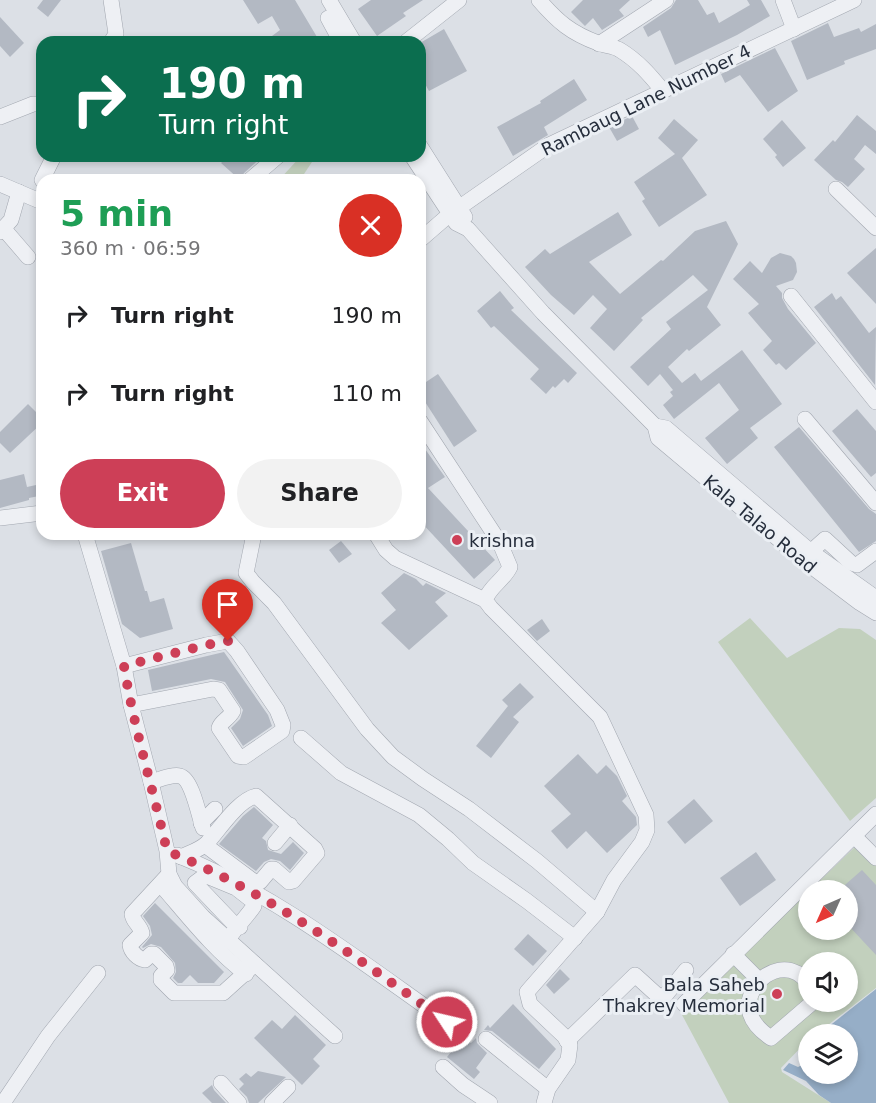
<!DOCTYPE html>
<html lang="en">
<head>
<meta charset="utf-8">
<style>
  :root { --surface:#fff; --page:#f2f2f2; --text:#202124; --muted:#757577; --accent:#cd3f57 }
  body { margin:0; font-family:"DejaVu Sans",sans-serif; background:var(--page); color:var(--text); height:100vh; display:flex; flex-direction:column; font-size:22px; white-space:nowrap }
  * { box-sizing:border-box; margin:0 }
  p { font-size:20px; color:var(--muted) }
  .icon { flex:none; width:33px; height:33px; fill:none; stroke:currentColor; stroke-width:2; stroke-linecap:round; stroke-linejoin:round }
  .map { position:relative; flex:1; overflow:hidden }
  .sheet { position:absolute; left:36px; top:174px; width:390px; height:366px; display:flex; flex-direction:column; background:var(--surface); border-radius:18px; box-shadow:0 3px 9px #0003 }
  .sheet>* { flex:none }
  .hud { position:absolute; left:36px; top:36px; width:390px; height:126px; border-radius:18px; box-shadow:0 3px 9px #0003; background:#0b6e4f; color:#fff; overflow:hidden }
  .needle { width:39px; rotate:225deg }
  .tools { position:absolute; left:798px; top:880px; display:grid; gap:12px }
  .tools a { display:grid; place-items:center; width:60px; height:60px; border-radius:50%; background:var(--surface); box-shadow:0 3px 9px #0003; font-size:30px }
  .pin { position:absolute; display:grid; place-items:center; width:51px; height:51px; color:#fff; margin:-62px -26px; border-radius:50% 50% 50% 0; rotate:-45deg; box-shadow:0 0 6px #0007 }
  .pin .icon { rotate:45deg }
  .me { position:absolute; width:66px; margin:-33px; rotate:305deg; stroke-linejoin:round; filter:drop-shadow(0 0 4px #0008) }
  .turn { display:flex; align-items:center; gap:21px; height:126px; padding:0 24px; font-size:27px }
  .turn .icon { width:78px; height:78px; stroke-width:2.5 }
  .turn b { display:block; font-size:42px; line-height:51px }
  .round { display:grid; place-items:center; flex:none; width:63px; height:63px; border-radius:32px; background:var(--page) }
  .summary { display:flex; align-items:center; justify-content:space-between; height:102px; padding:0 24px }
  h1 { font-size:36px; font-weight:600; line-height:45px; color:#1e9e55 }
  .cta { display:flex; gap:12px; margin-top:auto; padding:12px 24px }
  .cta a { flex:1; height:69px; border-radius:36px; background:var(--accent); color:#fff; font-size:24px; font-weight:600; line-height:69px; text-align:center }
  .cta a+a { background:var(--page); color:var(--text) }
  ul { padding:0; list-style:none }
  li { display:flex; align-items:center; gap:18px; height:78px; padding:0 24px }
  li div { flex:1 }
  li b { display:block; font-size:22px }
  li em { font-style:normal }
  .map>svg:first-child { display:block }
  .green { fill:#c2d0bd; fill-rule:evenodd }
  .water { fill:#96aec7 }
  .building { fill:#b3b9c3 }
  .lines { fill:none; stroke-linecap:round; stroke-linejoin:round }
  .minor-casing { stroke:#a2a7b0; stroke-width:16 }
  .minor { stroke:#eef0f4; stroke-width:15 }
  .route { stroke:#cd3f57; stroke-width:10; stroke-dasharray:0 18 }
  .poi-dot { fill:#cd3f57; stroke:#ebeff4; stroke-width:2 }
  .labels { text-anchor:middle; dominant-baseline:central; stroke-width:6; stroke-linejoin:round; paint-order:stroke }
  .street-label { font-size:18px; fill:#262e3c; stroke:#ebeff4 }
  .poi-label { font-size:18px; fill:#262e3c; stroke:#ebeff4; text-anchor:start }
</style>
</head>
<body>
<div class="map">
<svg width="876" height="1103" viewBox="0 0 876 1103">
  <rect width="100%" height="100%" fill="#dce0e6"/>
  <g class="green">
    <path d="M301,156H316L300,180H279Z"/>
    <path d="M750,618L787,658L839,628L860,629L876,640V798L850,821L718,642Z"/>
    <path d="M859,843L876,863V988L815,1035H808V1040L781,1068L782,1072L831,1103H729L681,1013L808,892V930H848V891H809ZM808,963H848V1002H808Z"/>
  </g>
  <path class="water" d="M876,989V1103H831L819,1095L806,1081L783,1070L789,1063L798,1067L808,1062V1074H848V1035H818Z"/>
  <g class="building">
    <path d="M43,0H61L48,17L37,8Z"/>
    <path d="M243,0H295L320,42H264L280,30L272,16L258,24Z"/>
    <path d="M371,0H423L403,13L406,16L377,36L358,9Z"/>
    <path d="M583,0H630L619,10L624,16L602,30L593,18L585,26L571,12Z"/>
    <path d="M676,0H698L707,15L714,12L719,23L750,5L747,0H761L770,16L737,35L675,65L660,30L648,37L643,27L671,8Z"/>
    <path d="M0,17L24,43L10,57L0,46Z"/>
    <path d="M828,23L834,37L859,28L861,32L876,24V49L844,61L845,64L807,80L791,41Z"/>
    <path d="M444,29L467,71L429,91L420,75V43Z"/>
    <path d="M775,48L798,91L768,112L740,75L725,83L721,74Z"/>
    <path d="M574,79L587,100L544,127L548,135L513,156L497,127L541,103L540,101Z"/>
    <path d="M857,115L876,131V154L865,145L854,159L865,169L848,187L842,182L836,180L814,160L833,140L835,142Z"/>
    <path d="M632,116L639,129L617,141L609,127Z"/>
    <path d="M674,119L698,140L682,158L707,195L659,227L642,201L645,199L634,182L675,154L658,138Z"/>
    <path d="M782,120L806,148L783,167L775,157L777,155L763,139Z"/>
    <path d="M228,156H263L244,173L240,180L221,163Z"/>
    <path d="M618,212L632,235L589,262L620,294L661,260L663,261L695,231L726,221L738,244L707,307L721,325L689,351L687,349L668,367L682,383L695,373L701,381L742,350L782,404L750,428L758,438L727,464L705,438L739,410L719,383L674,419L663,405L673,396L670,392L673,390L660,374L648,386L630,367L671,329L666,322L708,290L693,275L641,318L643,320L614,351L590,328L607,309L593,295L574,315L551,295L525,267L545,249L550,254Z"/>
    <path d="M876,248V304L847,273Z"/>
    <path d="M780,253L791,256L794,259L796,263L797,272L793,280L776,286L782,293V298L788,309L816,343L786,370L779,363L776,365L763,350L772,341L748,313L759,304L733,279L750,261L762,273L771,258Z"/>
    <path d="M500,291L514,308L511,310L577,373L568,383L564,379L555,388L553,386L546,394L530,379L539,369L494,326L491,328L477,311Z"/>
    <path d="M832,293L836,300L841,296L869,333L876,327L875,385L814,307Z"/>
    <path d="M438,374L477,431L454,447L420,394V386Z"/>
    <path d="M28,404L42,418V423L10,453L0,443V432Z"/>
    <path d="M857,409L876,431V473L871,477L832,431Z"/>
    <path d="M799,427L869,509L876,514V541L859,552L774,447Z"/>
    <path d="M420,442L445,477L428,488L495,560L474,579L420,521Z"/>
    <path d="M24,474L27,487L36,485L39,496L29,498V500L0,508V480Z"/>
    <path d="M341,541L352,554L339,563L329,550Z"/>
    <path d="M131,543L145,591H147L150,602L164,598L173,629L140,638L122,624L101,551Z"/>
    <path d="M404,573L416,579L423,586L426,583L446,593L435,602L448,616L409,650L381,623L396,610L381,593Z"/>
    <path d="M542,619L550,631L537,641L527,630Z"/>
    <path d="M224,652L268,715L272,726L243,746L231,728L240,719L243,710L225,682L211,679L152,691L148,670Z"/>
    <path d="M520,683L534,697L513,717L519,722L491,758L476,746L508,706L502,700Z"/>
    <path d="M578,754L597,774L606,765L617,776L627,796L622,801L636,817L637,825L607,853L586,831L567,849L551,831L571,814L544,786Z"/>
    <path d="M694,799L713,821L685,844L667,822Z"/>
    <path d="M254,807L273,825L262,838L266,841L268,850L281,854L293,842L304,853L290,870L280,861L271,859L264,862L256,871L219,844L243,816Z"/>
    <path d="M756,852L776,880L740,906L720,878Z"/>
    <path d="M862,870L876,885V955L848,925V891H838Z"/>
    <path d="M155,903L224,972L214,983H198L190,975L182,983H178L173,978L176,972L175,963L161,947L151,944L143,948L142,947L152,935L150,926L143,916Z"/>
    <path d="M528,934L547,951L533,966L514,949Z"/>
    <path d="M560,969L570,979L554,994L546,985Z"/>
    <path d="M513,1004L556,1049L539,1069L492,1031L484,1030L488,1025L490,1028Z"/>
    <path d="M295,1015L326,1045L313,1059L320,1066L302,1085L254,1038L272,1020L282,1029Z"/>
    <path d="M460,1035L471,1043L476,1038L477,1043L487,1053L476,1068L480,1072L474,1079L447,1057L456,1046L453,1044Z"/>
    <path d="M258,1071L286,1077L258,1103H249L247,1097L239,1089L244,1084L239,1079L246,1073L251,1077Z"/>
    <path d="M212,1085L214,1090L226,1103H212L202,1093Z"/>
  </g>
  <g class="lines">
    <g class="minor-casing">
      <g id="minor">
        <path d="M111,0L116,34L111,42"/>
        <path d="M329,0L354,42"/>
        <path d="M539,0C558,22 571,33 598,43C605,46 614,46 620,50C638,61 650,75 663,91"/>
        <path d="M783,0L794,29"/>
        <path d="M328,18L341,42"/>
        <path d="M406,42L459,0"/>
        <path d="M599,44L666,0"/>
        <path d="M0,117L33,104H42"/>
        <path d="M420,146L465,217"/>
        <path d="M412,156L456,223L468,229L543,313L655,426L658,438L807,563L860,603L876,613"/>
        <path d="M42,180L54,156"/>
        <path d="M250,180L278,156"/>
        <path d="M0,184L42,202"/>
        <path d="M836,189L876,228"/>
        <path d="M3,228L28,257"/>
        <path d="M0,232L11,220L19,192"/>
        <path d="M420,240L450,214L549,145L854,0"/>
        <path d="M791,296L876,402"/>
        <path d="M805,419L876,503"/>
        <path d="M420,421L500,543L510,567C504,580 491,585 485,600L491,608L600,717L646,815L647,830L642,842L614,880L597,912L527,992L530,1004L564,1036L570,1045L568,1060L548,1089L544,1103"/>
        <path d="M655,426L666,428L810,551L876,598"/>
        <path d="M0,518L42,513"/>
        <path d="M85,534L124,666L131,705L151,782L167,851L169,874L175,886L203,917L335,1036"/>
        <path d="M254,534L246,573L253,582L274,603L367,729L393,757L423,779L469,809L537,861L597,912"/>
        <path d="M376,534L386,550L395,558L485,600"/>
        <path d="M805,557L825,539L851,563L857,565L876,551"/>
        <path d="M124,666L206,645L228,641L237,651L277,710L283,725L282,731L244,757L238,756L219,728C221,721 229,719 233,711L219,690L213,689L131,705"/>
        <path d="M301,738L341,773L419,815L448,839L473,863L527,901L575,938"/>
        <path d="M151,782C159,780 172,774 180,776C192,779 199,816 203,828"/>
        <path d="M201,823L215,809"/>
        <path d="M854,836L876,858"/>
        <path d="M275,843L290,825"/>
        <path d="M177,855C275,894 360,961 447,1022"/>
        <path d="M181,857C189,853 200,850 207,843C219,830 238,800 256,796L315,849L317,853L293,881L289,882L274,869H271L260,882L256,883L205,845"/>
        <path d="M169,874L132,914C133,922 140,925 142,933L130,945C131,952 138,959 145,960L151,954H154L166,966L167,970L161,976V980L174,993H223L255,964"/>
        <path d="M161,885C188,916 213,949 246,974"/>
        <path d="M228,940C235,928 246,918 254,906V902L236,888L207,876L203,877L195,883L235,925L240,927"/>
        <path d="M733,954L759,980"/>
        <path d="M808,982C805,979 801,975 797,973C773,960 743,988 750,1013C753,1024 762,1032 771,1038L813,1002"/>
        <path d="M684,1004L876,814"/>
        <path d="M486,1039L548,1089"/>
        <path d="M567,1041L635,975L657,995L664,997L686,970"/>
        <path d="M443,1067L463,1085L490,1103"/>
        <path d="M221,1083L239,1103"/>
        <path d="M3,1103L48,1036L98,973"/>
        <path d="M272,1103L288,1087"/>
      </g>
    </g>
    <use href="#minor" class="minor"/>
  </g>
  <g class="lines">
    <path class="route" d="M228,641L206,645L124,666C134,728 153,789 167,851C269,893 357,958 447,1022"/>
  </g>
  <g class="poi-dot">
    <circle cx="457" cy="540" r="6"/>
    <circle cx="777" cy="994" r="6"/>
  </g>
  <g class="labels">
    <g class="street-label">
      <text transform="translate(646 100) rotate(-26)">Rambaug Lane Number 4</text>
      <text transform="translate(760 524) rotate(40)">Kala Talao Road</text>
    </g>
    <g class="poi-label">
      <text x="469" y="540">krishna</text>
      <text x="765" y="984" text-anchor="end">Bala Saheb<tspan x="765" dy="21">Thakrey Memorial</tspan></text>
    </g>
  </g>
</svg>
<div class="tools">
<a><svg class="needle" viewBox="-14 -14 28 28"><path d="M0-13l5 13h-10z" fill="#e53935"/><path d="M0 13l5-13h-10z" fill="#757577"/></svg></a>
<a><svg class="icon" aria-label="sound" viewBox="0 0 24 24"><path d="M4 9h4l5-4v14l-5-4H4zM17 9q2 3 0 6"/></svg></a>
<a><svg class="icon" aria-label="layers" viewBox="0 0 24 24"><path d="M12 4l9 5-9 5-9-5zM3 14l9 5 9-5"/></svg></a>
</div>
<div class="pin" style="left:228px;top:641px;background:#d93025"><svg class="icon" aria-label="arrive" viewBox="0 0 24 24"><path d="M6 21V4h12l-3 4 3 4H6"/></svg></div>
<svg class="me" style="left:447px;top:1022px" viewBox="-20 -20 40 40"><circle r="17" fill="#cd3f57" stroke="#fff" stroke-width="3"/><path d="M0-11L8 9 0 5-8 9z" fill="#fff"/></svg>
<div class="hud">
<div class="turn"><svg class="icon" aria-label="right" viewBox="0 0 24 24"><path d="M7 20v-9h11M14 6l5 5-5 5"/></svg><div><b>190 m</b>Turn right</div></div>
</div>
<section class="sheet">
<div class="summary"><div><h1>5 min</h1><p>360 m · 06:59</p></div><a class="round" style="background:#d93025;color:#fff"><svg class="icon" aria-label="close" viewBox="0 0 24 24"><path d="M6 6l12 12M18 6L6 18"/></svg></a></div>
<ul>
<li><svg class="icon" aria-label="right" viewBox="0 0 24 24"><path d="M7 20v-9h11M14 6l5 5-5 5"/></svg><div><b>Turn right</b></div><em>190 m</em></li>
<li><svg class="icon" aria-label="right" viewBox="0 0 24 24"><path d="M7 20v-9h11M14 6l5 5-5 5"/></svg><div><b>Turn right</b></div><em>110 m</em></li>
</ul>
<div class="cta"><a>Exit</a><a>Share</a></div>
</section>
</div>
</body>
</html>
